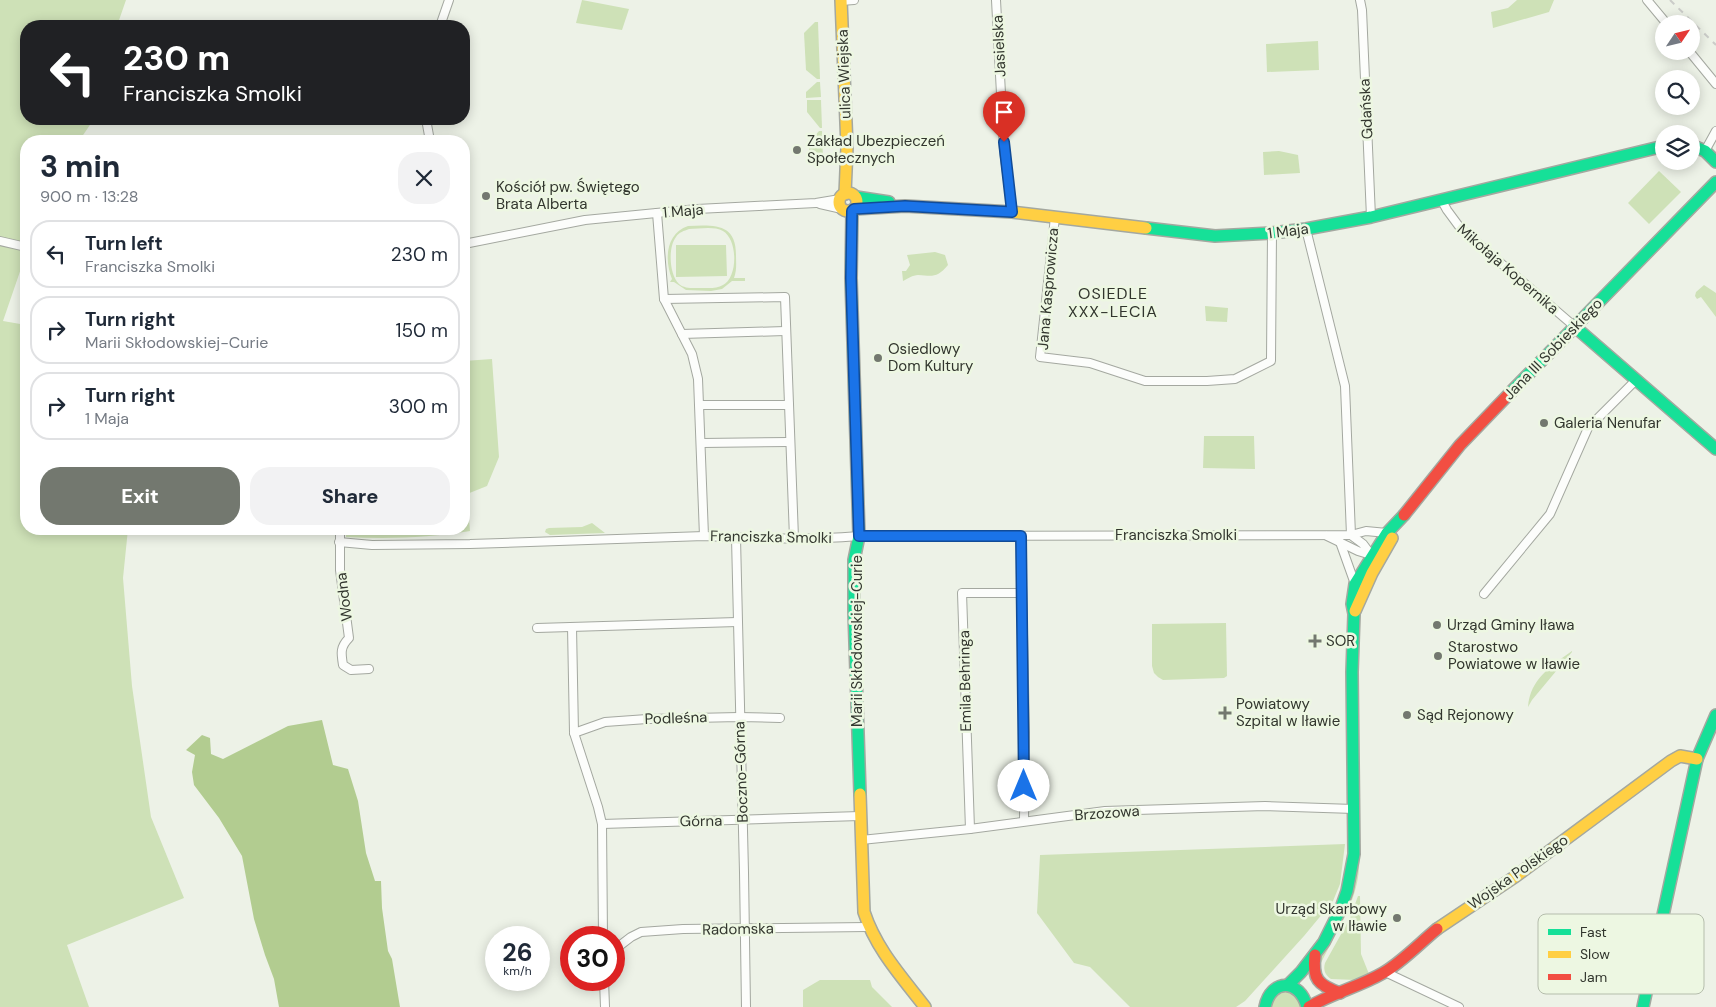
<!DOCTYPE html>
<html lang="en">
<head>
<meta charset="utf-8">
<style>
  :root { --surface:#fff; --page:#f2f2f3; --text:#1f2937; --muted:#747a83; --line:#e0e1e3; --accent:#73786f }
  body { margin:0; font-family:"DM Sans",sans-serif; background:var(--page); color:var(--text); height:100vh; display:flex; flex-direction:column; font-size:19px; white-space:nowrap }
  * { box-sizing:border-box; margin:0 }
  p { font-size:16px; color:var(--muted) }
  .icon { flex:none; width:28px; height:28px; fill:none; stroke:currentColor; stroke-width:2; stroke-linecap:round; stroke-linejoin:round }
  .map { position:relative; flex:1; overflow:hidden }
  .panel { position:absolute; left:20px; top:135px; width:450px; height:400px; display:flex; flex-direction:column; background:var(--surface); border-radius:20px; box-shadow:0 2px 12px #0003 }
  .panel>* { flex:none }
  .banner { position:absolute; left:20px; top:20px; width:450px; height:105px; border-radius:20px; box-shadow:0 2px 12px #0003; background:#202124; color:#fff; overflow:hidden }
  .needle { width:32px; rotate:55deg }
  .fabs { position:absolute; left:1655px; top:15px; display:grid; gap:10px }
  .fabs a { display:grid; place-items:center; width:45px; height:45px; border-radius:50%; background:var(--surface); box-shadow:0 2px 12px #0003; font-size:25px }
  .speed { position:absolute; left:485px; top:926px; display:flex; gap:10px; font-size:25px; font-weight:700; text-align:center }
  .speed>* { display:grid; place-content:center; width:65px; height:65px; border-radius:50%; background:var(--surface); box-shadow:0 2px 12px #0003; line-height:1 }
  .speed small { font-size:12px; font-weight:400 }
  .speed .limit { border:8px solid #d22; background:#fff; color:#111 }
  .pin { position:absolute; display:grid; place-items:center; width:42px; height:42px; color:#fff; margin:-51px -21px; border-radius:50% 50% 50% 0; rotate:-45deg; box-shadow:0 0 5px #0007 }
  .pin .icon { rotate:45deg }
  .me { position:absolute; width:55px; margin:-28px; rotate:0deg; stroke-linejoin:round; filter:drop-shadow(0 0 4px #0008) }
  .turn { display:flex; align-items:center; gap:18px; height:105px; padding:0 20px; font-size:22px }
  .turn .icon { width:65px; height:65px; stroke-width:2.5 }
  .turn b { display:block; font-size:35px; line-height:42px }
  .round { display:grid; place-items:center; flex:none; width:52px; height:52px; border-radius:20px; background:var(--page) }
  .overview { display:flex; align-items:center; justify-content:space-between; height:85px; padding:0 20px }
  h1 { font-size:30px; font-weight:800; line-height:38px }
  .button { display:flex; gap:10px; margin-top:auto; padding:10px 20px }
  .button a { flex:1; height:58px; border-radius:20px; background:var(--accent); color:#fff; font-size:20px; font-weight:800; line-height:58px; text-align:center }
  .button a+a { background:var(--page); color:var(--text) }
  ul { padding:0; list-style:none }
  li { display:flex; align-items:center; gap:15px; height:68px; margin:0 10px 8px; padding:0 10px; border:2px solid var(--line); border-radius:20px }
  li div { flex:1 }
  li b { display:block; font-size:19px }
  li em { font-style:normal }
  .map>svg:first-child { display:block }
  .green { fill:#cee1b7; fill-rule:evenodd }
  .water { fill:#b2cc90 }
  .lines { fill:none; stroke-linecap:round; stroke-linejoin:round }
  .street-casing { stroke:#a4a8a0; stroke-width:10 }
  .fast-casing { stroke:#a4a8a0; stroke-width:14 }
  .slow-casing { stroke:#a4a8a0; stroke-width:14 }
  .jam-casing { stroke:#a4a8a0; stroke-width:14 }
  .street { stroke:#fcfdfb; stroke-width:8 }
  .fast { stroke:#16e098; stroke-width:11 }
  .slow { stroke:#ffcf43; stroke-width:11 }
  .jam { stroke:#f24e42; stroke-width:11 }
  .rail { stroke:#cbccc9; stroke-width:2; stroke-dasharray:6 6; stroke-linecap:butt }
  .route-casing { stroke:#114b97; stroke-width:12 }
  .route { stroke:#1a73e8; stroke-width:9 }
  .poi-dot { fill:#73786f; stroke:#edf7e2; stroke-width:2 }
  .labels { text-anchor:middle; dominant-baseline:central; stroke-width:5; stroke-linejoin:round; paint-order:stroke }
  .street-label { font-size:15px; fill:#32362e; stroke:#edf7e2 }
  .poi-label { font-size:15px; fill:#32362e; stroke:#edf7e2; text-anchor:start }
  .neighbourhood-label { font-size:16px; letter-spacing:1px; fill:#32362e; stroke:#edf7e2 }
  .key { fill:#edf7e2; stroke:#b5bdac; stroke-width:1 }
  .key-label { font-size:14px; fill:#32362e }
</style>
</head>
<body>
<div class="map">
<svg width="1716" height="1007" viewBox="0 0 1716 1007">
  <rect width="100%" height="100%" fill="#edf2e7"/>
  <g class="green">
    <path d="M0,0H126L117,26H26V119H94L79,141H26V254L3,321L26,325V529H128L123,578L132,686L151,817L184,898L67,945L89,1007H0Z"/>
    <path d="M582,0L629,9L622,30L576,23Z"/>
    <path d="M1517,0H1554L1549,12L1493,28L1491,12L1508,8Z"/>
    <path d="M815,22H818L820,79H817L806,70L804,33Z"/>
    <path d="M1318,41L1319,70L1267,72L1266,44Z"/>
    <path d="M817,82H820L821,97L806,98V92Z"/>
    <path d="M807,100H821L822,128H820L807,112Z"/>
    <path d="M819,131H822L823,160L809,161V143Z"/>
    <path d="M1279,151L1298,155L1300,173L1264,175L1263,152Z"/>
    <path d="M1659,171L1681,192L1649,224L1628,203Z"/>
    <path d="M688,226C714,225 736,223 736,255C736,263 737,270 734,278H745V281H732L722,289L711,291L686,290L674,282H670L672,279C664,260 666,233 688,226ZM689,229C699,229 714,226 723,231C738,240 738,277 723,285C717,289 708,288 701,288C693,288 685,289 679,284C669,274 668,247 676,237C679,232 684,231 689,229Z"/>
    <path d="M676,245H726L727,276L676,277Z"/>
    <path d="M935,252L945,255L948,265C937,278 933,276 918,275C913,275 907,279 903,281L902,271H906L910,265L907,255Z"/>
    <path d="M1704,285L1716,293V317L1701,297L1697,299L1695,296L1696,292Z"/>
    <path d="M1205,306L1228,308L1227,322L1206,321Z"/>
    <path d="M492,359L499,457L487,486L467,494L470,531C429,538 388,539 346,537V529H464V361Z"/>
    <path d="M1204,436H1254L1255,469L1203,468Z"/>
    <path d="M592,523L605,533L550,535L545,532L546,529L549,528L582,527Z"/>
    <path d="M1226,623L1227,676L1224,678L1163,680L1158,677L1154,673L1152,666V624Z"/>
    <path d="M1572,651V652L1532,700L1528,707C1530,679 1551,666 1572,651Z"/>
    <path d="M1345,844L1340,884L1333,901L1304,936L1245,1001L1236,1007H1130L1090,967L1074,963L1037,913L1040,855Z"/>
    <path d="M1359,844C1359,852 1360,860 1359,868C1357,903 1336,932 1321,963L1319,967L1321,976L1319,977L1318,960Z"/>
    <path d="M1358,896H1360L1361,954L1369,974L1356,980L1331,979C1325,975 1323,970 1325,963L1350,918Z"/>
    <path d="M820,980H870L872,987L892,1007H803V990Z"/>
    <path d="M1289,991C1296,995 1300,998 1301,1007H1270C1271,995 1278,992 1289,991Z"/>
  </g>
  <path class="water" d="M322,720L333,765L348,769L358,801L366,853L375,881H381L382,908L388,951L392,959L400,1007H279L274,979L265,955L254,919L242,856L219,818L194,785L192,772L195,755L186,750L202,735L210,738L211,754L223,759L288,726Z"/>
  <g class="lines">
    <g class="street-casing">
      <g id="street">
        <path d="M996,0L1004,150L1012,212"/>
        <path d="M1360,0L1362,10L1371,217"/>
        <path d="M1647,0L1667,24"/>
        <path d="M841,1L854,0"/>
        <path d="M440,26L449,0"/>
        <path d="M1689,51L1716,84"/>
        <path d="M426,119L430,141"/>
        <path d="M1705,151L1716,131"/>
        <path d="M1442,201L1447,210L1461,229L1574,326"/>
        <path d="M820,204L842,209"/>
        <path d="M657,213L664,299L692,354L698,379L704,536"/>
        <path d="M1055,217L1040,357L1090,363L1145,381H1207L1235,379L1271,361L1272,233"/>
        <path d="M1306,229L1345,386L1351,535"/>
        <path d="M0,241L26,247"/>
        <path d="M464,244L585,220L697,209L816,203L840,199"/>
        <path d="M664,299L785,297L794,538"/>
        <path d="M682,334L785,331"/>
        <path d="M700,405H789"/>
        <path d="M702,443L789,442"/>
        <path d="M340,529V570L349,638C340,647 341,653 343,665L351,670L369,669"/>
        <path d="M1351,535L1363,544L1372,556"/>
        <path d="M1021,536L1025,732L1024,821"/>
        <path d="M1327,536L1358,551L1371,555"/>
        <path d="M736,538L744,872L746,1007"/>
        <path d="M339,542L372,545L470,544L704,536C755,539 808,540 859,536L1351,535L1366,531L1387,533"/>
        <path d="M1340,542L1355,584"/>
        <path d="M1484,594L1550,514L1588,428L1636,380"/>
        <path d="M572,627L574,733L598,807L602,824L603,938"/>
        <path d="M537,628L737,622"/>
        <path d="M574,733L605,722L647,719L739,717L780,718"/>
        <path d="M602,824L860,816"/>
        <path d="M970,829L962,593H1022"/>
        <path d="M861,840L970,829L1105,811L1265,806L1354,809"/>
        <path d="M614,950L631,937L641,932L683,929L868,927"/>
        <path d="M1385,972L1459,1007"/>
        <path d="M604,980L605,1007"/>
      </g>
    </g>
    <g class="fast-casing">
      <g id="fast">
        <path d="M1691,145L1705,151L1716,162"/>
        <path d="M856,197L889,202"/>
        <path d="M852,211L851,278L859,536L854,560V612L860,794"/>
        <path d="M1146,228L1215,236L1272,233L1306,229L1371,217L1664,146"/>
        <path d="M1574,326L1716,449"/>
        <path d="M1510,393L1716,182"/>
        <path d="M1288,985L1301,972L1324,942L1341,908L1347,891L1354,854L1352,672L1354,614L1352,604L1355,584L1387,533L1404,515"/>
        <path d="M1265,1007C1271,978 1300,979 1307,1007"/>
        <path d="M1643,1007L1697,759L1716,715"/>
      </g>
    </g>
    <g class="slow-casing">
      <g id="slow">
        <path d="M841,0L847,147L845,194"/>
        <circle cx="848" cy="202" r="9"/>
        <path d="M854,209L905,206L1012,212L1146,228"/>
        <path d="M1355,611L1372,573L1392,538"/>
        <path d="M860,794L864,912C876,949 902,977 925,1007"/>
        <path d="M1437,929L1516,876L1671,761L1680,756L1697,759"/>
      </g>
    </g>
    <g class="jam-casing">
      <g id="jam">
        <path d="M1404,515L1460,445L1510,393"/>
        <path d="M1315,955C1312,979 1318,985 1340,993"/>
        <path d="M1309,1007C1332,993 1359,987 1383,973C1401,963 1421,942 1437,929"/>
      </g>
    </g>
    <use href="#street" class="street"/>
    <use href="#fast" class="fast"/>
    <use href="#slow" class="slow"/>
    <use href="#jam" class="jam"/>
    <path class="rail" d="M1670,0L1716,45"/>
  </g>
  <g class="lines">
    <g class="route-casing">
      <path id="route" d="M1004,142L1012,212L905,206L854,209L852,211L851,278L859,536H1021L1024,786"/>
    </g>
    <use href="#route" class="route"/>
  </g>
  <g class="poi-dot">
    <circle cx="797" cy="150" r="5"/>
    <circle cx="486" cy="196" r="5"/>
    <circle cx="878" cy="358" r="5"/>
    <circle cx="1544" cy="423" r="5"/>
    <circle cx="1437" cy="625" r="5"/>
    <path d="M1312.5 633.5h5v5h5v5h-5v5h-5v-5h-5v-5h5z"/>
    <circle cx="1438" cy="656" r="5"/>
    <path d="M1222.5 705.5h5v5h5v5h-5v5h-5v-5h-5v-5h5z"/>
    <circle cx="1407" cy="715" r="5"/>
    <circle cx="1397" cy="918" r="5"/>
  </g>
  <g class="labels">
    <g class="street-label">
      <text transform="translate(999 46) rotate(-93)">Jasielska</text>
      <text transform="translate(844 74) rotate(-92)">ulica Wiejska</text>
      <text transform="translate(1366 109) rotate(-93)">Gdańska</text>
      <text transform="translate(683 211) rotate(-5)">1 Maja</text>
      <text transform="translate(1288 231) rotate(-7)">1 Maja</text>
      <text transform="translate(1508 269) rotate(41)">Mikołaja Kopernika</text>
      <text transform="translate(1048 289) rotate(-85)">Jana Kasprowicza</text>
      <text transform="translate(1553 349) rotate(-46)">Jana III Sobieskiego</text>
      <text x="1176" y="535">Franciszka Smolki</text>
      <text transform="translate(771 537) rotate(1)">Franciszka Smolki</text>
      <text transform="translate(344 597) rotate(-97)">Wodna</text>
      <text transform="translate(857 641) rotate(-90)">Marii Skłodowskiej-Curie</text>
      <text transform="translate(965 681) rotate(-91)">Emila Behringa</text>
      <text transform="translate(676 718) rotate(-2)">Podleśna</text>
      <text transform="translate(741 772) rotate(-92)">Boczno-Górna</text>
      <text transform="translate(1107 813) rotate(-4)">Brzozowa</text>
      <text transform="translate(701 821) rotate(-1)">Górna</text>
      <text transform="translate(1518 872) rotate(-35)">Wojska Polskiego</text>
      <text transform="translate(738 929) rotate(-1)">Radomska</text>
    </g>
    <g class="poi-label">
      <text x="807" y="141">Zakład Ubezpieczeń<tspan x="807" dy="17">Społecznych</tspan></text>
      <text x="496" y="187">Kościół pw. Świętego<tspan x="496" dy="17">Brata Alberta</tspan></text>
      <text x="888" y="349">Osiedlowy<tspan x="888" dy="17">Dom Kultury</tspan></text>
      <text x="1554" y="423">Galeria Nenufar</text>
      <text x="1447" y="625">Urząd Gminy Iława</text>
      <text x="1326" y="641">SOR</text>
      <text x="1448" y="647">Starostwo<tspan x="1448" dy="17">Powiatowe w Iławie</tspan></text>
      <text x="1236" y="704">Powiatowy<tspan x="1236" dy="17">Szpital w Iławie</tspan></text>
      <text x="1417" y="715">Sąd Rejonowy</text>
      <text x="1387" y="909" text-anchor="end">Urząd Skarbowy<tspan x="1387" dy="17">w Iławie</tspan></text>
    </g>
    <g class="neighbourhood-label">
      <text x="1113" y="293">OSIEDLE<tspan x="1113" dy="18">XXX-LECIA</tspan></text>
    </g>
  </g>
  <rect x="1538" y="914" width="166" height="80" rx="8" class="key"/>
  <rect x="1548" y="929" width="23" height="6" fill="#16e098"/>
  <rect x="1548" y="951" width="23" height="7" fill="#ffcf43"/>
  <rect x="1548" y="974" width="23" height="6" fill="#f24e42"/>
  <g class="key-label">
    <text x="1580" y="937">Fast</text>
    <text x="1580" y="959">Slow</text>
    <text x="1580" y="982">Jam</text>
  </g>
</svg>
<div class="fabs">
<a><svg class="needle" viewBox="-14 -14 28 28"><path d="M0-13l5 13h-10z" fill="#e53935"/><path d="M0 13l5-13h-10z" fill="#747a83"/></svg></a>
<a><svg class="icon" aria-label="search" viewBox="0 0 24 24"><circle cx="10" cy="10" r="6"/><path d="M15 15l6 6"/></svg></a>
<a><svg class="icon" aria-label="layers" viewBox="0 0 24 24"><path d="M12 4l9 5-9 5-9-5zM3 14l9 5 9-5"/></svg></a>
</div>
<div class="speed"><div>26<small>km/h</small></div><div class="limit">30</div></div>
<div class="pin" style="left:1004px;top:142px;background:#d93025"><svg class="icon" aria-label="arrive" viewBox="0 0 24 24"><path d="M6 21V4h12l-3 4 3 4H6"/></svg></div>
<svg class="me" style="left:1024px;top:786px" viewBox="-20 -20 40 40"><circle r="19" fill="#fff"/><path d="M0-13L10 11 0 6-10 11z" fill="#1a73e8"/></svg>
<div class="banner">
<div class="turn"><svg class="icon" aria-label="left" viewBox="0 0 24 24"><path d="M17 20v-9H6M10 6l-5 5 5 5"/></svg><div><b>230 m</b>Franciszka Smolki</div></div>
</div>
<section class="panel">
<div class="overview"><div><h1>3 min</h1><p>900 m · 13:28</p></div><a class="round"><svg class="icon" aria-label="close" viewBox="0 0 24 24"><path d="M6 6l12 12M18 6L6 18"/></svg></a></div>
<ul>
<li><svg class="icon" aria-label="left" viewBox="0 0 24 24"><path d="M17 20v-9H6M10 6l-5 5 5 5"/></svg><div><b>Turn left</b><p>Franciszka Smolki</p></div><em>230 m</em></li>
<li><svg class="icon" aria-label="right" viewBox="0 0 24 24"><path d="M7 20v-9h11M14 6l5 5-5 5"/></svg><div><b>Turn right</b><p>Marii Skłodowskiej-Curie</p></div><em>150 m</em></li>
<li><svg class="icon" aria-label="right" viewBox="0 0 24 24"><path d="M7 20v-9h11M14 6l5 5-5 5"/></svg><div><b>Turn right</b><p>1 Maja</p></div><em>300 m</em></li>
</ul>
<div class="button"><a>Exit</a><a>Share</a></div>
</section>
</div>
</body>
</html>
